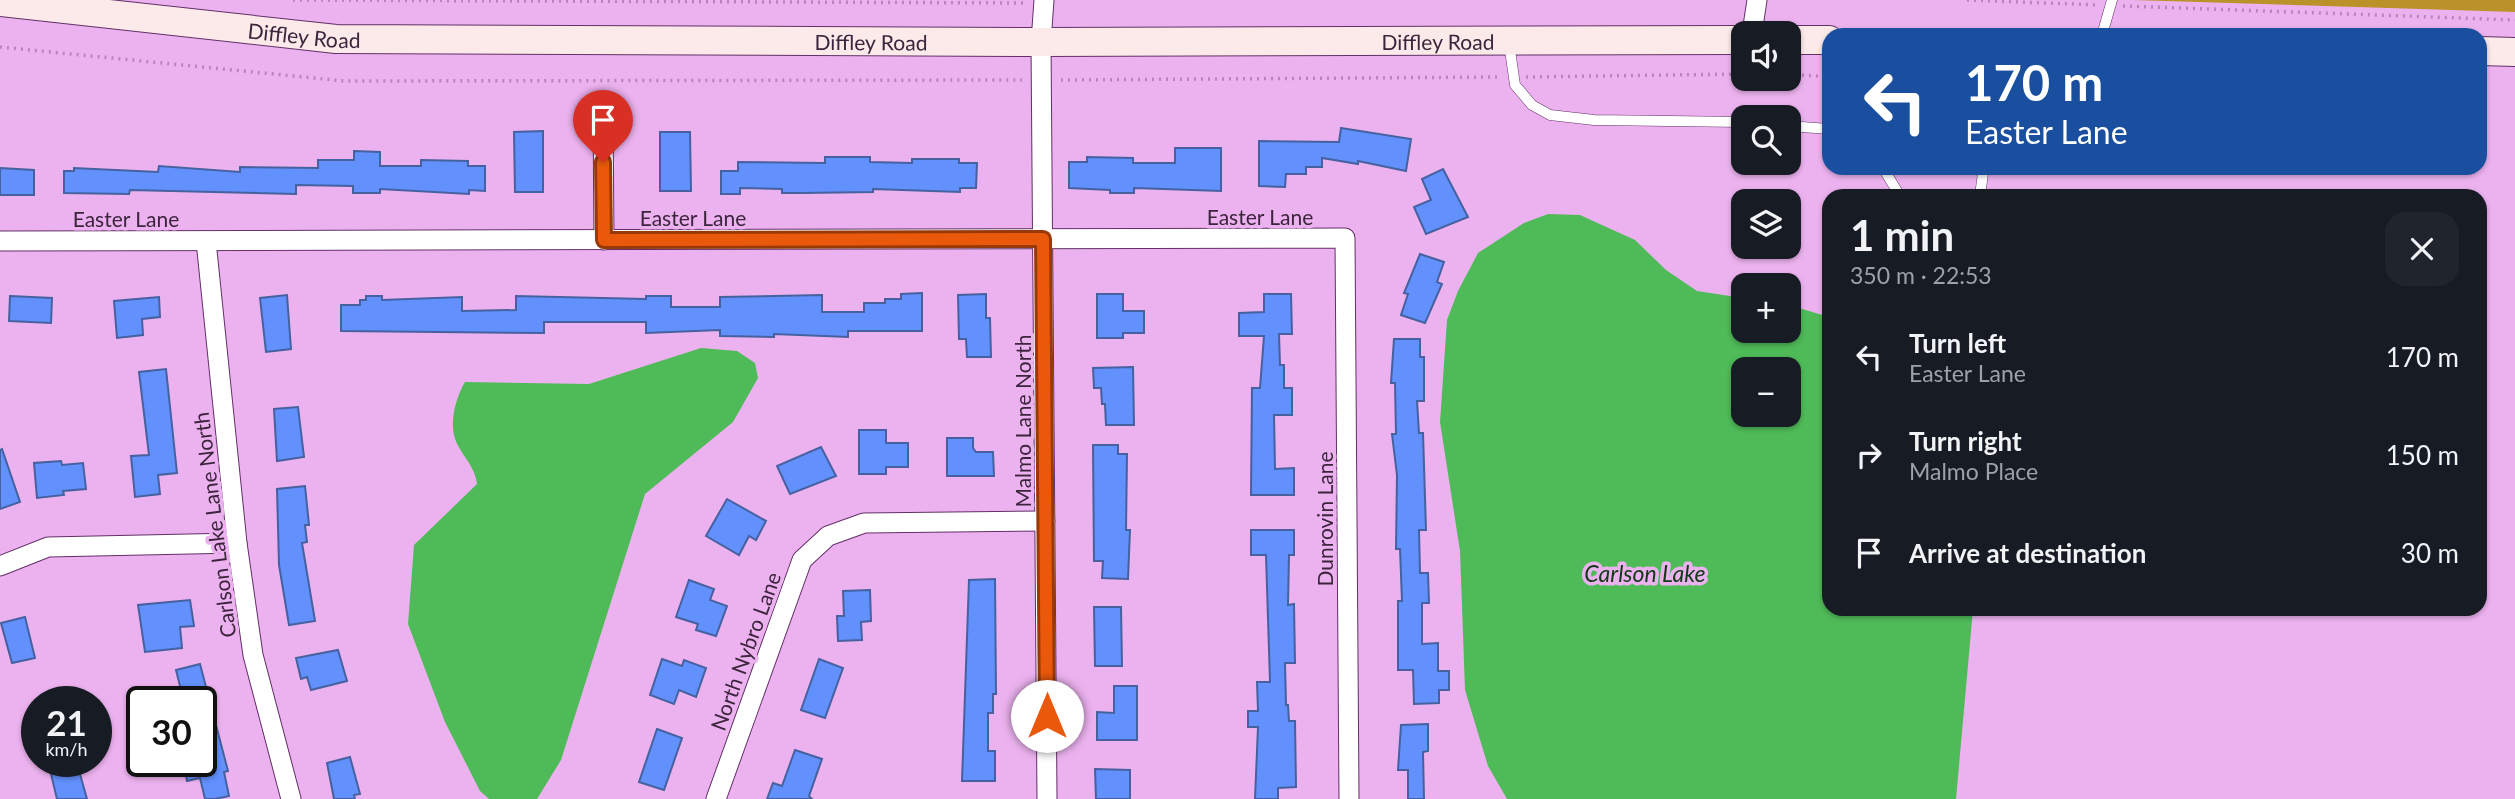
<!DOCTYPE html>
<html lang="en">
<head>
<meta charset="utf-8">
<style>
  :root { --surface:#171b24; --page:#20242c; --text:#f1f3f6; --muted:#9ea1a6 }
  body { margin:0; font-family:Lato,sans-serif; background:var(--page); color:var(--text); height:100vh; display:flex; flex-direction:column; font-size:26px; white-space:nowrap }
  * { box-sizing:border-box; margin:0 }
  p { font-size:23px; color:var(--muted) }
  .icon { flex:none; width:38px; height:38px; fill:none; stroke:currentColor; stroke-width:2; stroke-linecap:round; stroke-linejoin:round }
  .map { position:relative; flex:1; overflow:hidden }
  .panel { position:absolute; left:1822px; top:189px; width:665px; height:427px; display:flex; flex-direction:column; background:var(--surface); border-radius:21px; box-shadow:0 2px 5px #0004 }
  .panel>* { flex:none }
  .hud { position:absolute; left:1822px; top:28px; width:665px; height:147px; border-radius:21px; box-shadow:0 2px 5px #0004; background:#1a4fa0; color:#fff; overflow:hidden }
  .buttons { position:absolute; left:1731px; top:21px; display:grid; gap:14px }
  .buttons a { display:grid; place-items:center; width:70px; height:70px; border-radius:14px; background:var(--surface); box-shadow:0 2px 5px #0004; font-size:35px }
  .speed { position:absolute; left:21px; top:686px; display:flex; gap:14px; font-size:35px; font-weight:700; text-align:center }
  .speed>* { display:grid; place-content:center; width:91px; height:91px; border-radius:50%; background:var(--surface); box-shadow:0 2px 5px #0004; line-height:1 }
  .speed small { font-size:18px; font-weight:400 }
  .speed .limit { border:4px solid #111; border-radius:10px; background:#fff; color:#111 }
  .pin { position:absolute; display:grid; place-items:center; width:60px; height:60px; color:#fff; margin:-72px -30px; border-radius:50% 50% 50% 0; rotate:-45deg; box-shadow:0 0 7px #0007 }
  .pin .icon { rotate:45deg }
  .me { position:absolute; width:77px; margin:-38px; rotate:0deg; stroke-linejoin:round; filter:drop-shadow(0 0 5px #0008) }
  .turn { display:flex; align-items:center; gap:24px; height:147px; padding:0 28px; font-size:32px }
  .turn .icon { width:91px; height:91px; stroke-width:2.5 }
  .turn b { display:block; font-size:49px; line-height:60px }
  .round { display:grid; place-items:center; flex:none; width:74px; height:74px; border-radius:21px; background:var(--page) }
  .overview { display:flex; align-items:center; justify-content:space-between; height:119px; padding:0 28px }
  h1 { font-size:42px; font-weight:700; line-height:52px }
  ul { padding:0; list-style:none }
  li { display:flex; align-items:center; gap:21px; height:98px; padding:0 28px }
  li div { flex:1 }
  li b { display:block; font-size:26px }
  li em { font-style:normal }
  .map>svg:first-child { display:block }
  .green { fill:#bb9129 }
  .water { fill:#4fba58; fill-rule:evenodd }
  .building { fill:#6290fd; stroke:#46619f; stroke-width:2 }
  .lines { fill:none; stroke-linecap:round; stroke-linejoin:round }
  .lane-casing { stroke:#623066; stroke-width:11 }
  .street-casing { stroke:#623066; stroke-width:21 }
  .secondary-casing { stroke:#623066; stroke-width:30 }
  .path { stroke:#b686b8; stroke-width:3.5; stroke-dasharray:2 5; stroke-linecap:butt }
  .lane { stroke:#fff; stroke-width:10 }
  .street { stroke:#fff; stroke-width:19 }
  .secondary { stroke:#fbeae9; stroke-width:28 }
  .route-casing { stroke:#983908; stroke-width:18 }
  .route { stroke:#ea580c; stroke-width:12 }
  .labels { text-anchor:middle; dominant-baseline:central; stroke-width:7; stroke-linejoin:round; paint-order:stroke }
  .street-label { font-size:21px; fill:#3b243c; stroke:#ecb2ef }
  .water-label { font-size:23px; font-style:italic; fill:#103a14; stroke:#ecb2ef }
</style>
</head>
<body>
<div class="map">
<svg width="2515" height="799" viewBox="0 0 2515 799">
  <rect width="100%" height="100%" fill="#ecb2ef"/>
  <path class="green" d="M2133,0H2515V12Z"/>
  <g class="water">
    <path d="M1548,214L1580,215L1635,240L1666,270L1697,291L1743,298V331H1788L1789,305L1829,317V609H1973L1956,799H1507L1488,766L1465,690L1460,551L1440,422L1447,320L1458,291L1478,253L1524,223ZM1743,369H1788V415H1743Z"/>
    <path d="M701,348L737,351L755,363L758,378L733,422L645,494L561,760L537,799H489L480,791L445,722L408,624L414,545L477,484C475,464 458,453 454,435C450,419 457,395 465,382L589,384Z"/>
  </g>
  <g class="building">
    <path d="M1341,128L1411,139L1406,171L1358,161V164L1322,158V167H1306V174H1286L1285,187L1259,186V141L1339,142Z"/>
    <path d="M543,131V192H515L514,132Z"/>
    <path d="M660,132H690L691,191H660Z"/>
    <path d="M1175,148H1221V191L1134,188V193H1110V190L1069,188V162H1087V157L1133,158V163H1175Z"/>
    <path d="M354,151L380,152V166H421V160L468,161V166H485V191L469,190V194L380,189V193H353V186L296,185V194L130,190L129,194L64,193V171H74V168L158,172L159,166L240,172V167L318,168V160H354Z"/>
    <path d="M825,157H870V162L912,163V159H959V163H977L976,188H960V192L873,189V192L801,193H782V189L740,188V194H721V171H738V162L825,163Z"/>
    <path d="M0,168L34,170V195H0Z"/>
    <path d="M1443,169L1468,217L1426,234L1414,207L1431,200L1422,179Z"/>
    <path d="M1420,254L1444,262L1437,282L1442,284L1425,323L1401,315L1408,294L1404,293Z"/>
    <path d="M922,293V331H848V337L774,334V337L720,336V330L646,333V322H544V333L341,331V305H360V300H366V296H382V300L462,297V311L516,310V296L646,299V296H671V307H720V297L822,295V312H864V303H885V299H901V294Z"/>
    <path d="M986,294V318H990L991,357H967L966,339H959L958,295Z"/>
    <path d="M1097,294H1123V311H1144V333H1123V338H1097Z"/>
    <path d="M1264,294H1291L1292,334H1279L1280,365H1284V388H1292V415H1274L1275,469L1294,468V495H1251L1252,388H1260L1264,336H1239V313L1264,312Z"/>
    <path d="M287,295L291,349L266,352L260,298Z"/>
    <path d="M10,296L52,298L51,323L9,321Z"/>
    <path d="M159,297L160,317L142,319L143,335L117,338L114,301Z"/>
    <path d="M1394,339H1420V357H1424V401H1417L1419,433H1423L1426,530H1419L1420,573H1428L1429,603H1422V644L1438,643V671H1449V690H1439V703L1414,704L1413,670H1398V601H1402L1400,549H1396L1397,475L1392,434H1396L1395,383H1391Z"/>
    <path d="M1133,367L1134,425H1106L1105,404H1102L1101,388H1094L1093,368Z"/>
    <path d="M166,369L177,473L158,475L160,494L135,497L131,456L149,455L139,372Z"/>
    <path d="M298,407L304,457L277,461L274,409Z"/>
    <path d="M859,430H886V443H908V467H886V474H859Z"/>
    <path d="M947,438H973V448L976,452H993L994,476H947Z"/>
    <path d="M1093,445H1118V454H1127L1126,530H1130L1128,579L1102,578L1103,561H1094Z"/>
    <path d="M821,447L836,476L790,494L777,466Z"/>
    <path d="M2,449L20,502L0,509V450Z"/>
    <path d="M61,461L62,465L83,463L86,489L63,491L64,495L37,498L34,463Z"/>
    <path d="M305,486L309,525H305L307,542L302,543L315,621L289,625L279,565L277,489Z"/>
    <path d="M727,499L766,521L756,540L749,536L739,555L706,536Z"/>
    <path d="M1251,530H1294V555H1289L1288,605L1294,604L1295,663H1285L1286,705H1288L1289,721H1295L1296,787L1278,788V799H1255L1258,727H1248V711H1258L1257,682H1270L1266,555H1251Z"/>
    <path d="M995,579L996,694H993V713H988V751H995V781H962L969,580Z"/>
    <path d="M689,580L714,589L710,600L727,606L716,636L696,630L698,624L676,617Z"/>
    <path d="M870,590L871,621L861,622L862,640L838,641L837,616H844L843,591Z"/>
    <path d="M190,600L194,626L180,627L182,648L145,652L138,605Z"/>
    <path d="M1094,607H1121L1122,666H1095Z"/>
    <path d="M25,617L35,658L12,663L1,623Z"/>
    <path d="M338,650L347,681L311,690L307,677L301,679L296,658Z"/>
    <path d="M662,659L682,666L684,660L706,668L696,697L679,690L674,704L650,695Z"/>
    <path d="M819,659L843,668L825,718L801,710Z"/>
    <path d="M200,664L228,771L224,772L229,796L215,799H205L200,778L187,781L183,761H201V702H184L176,670Z"/>
    <path d="M1114,686H1137V740H1097V712L1114,713Z"/>
    <path d="M1428,724V751L1423,752L1424,799H1408V770H1398L1401,725Z"/>
    <path d="M657,729L682,738L664,790L639,782Z"/>
    <path d="M795,750L822,759L809,796L812,799H767L773,783L782,786Z"/>
    <path d="M350,757L360,794L354,795L355,799H334L327,763Z"/>
    <path d="M78,767L87,799H57L51,774Z"/>
    <path d="M1095,769L1130,770V799H1096Z"/>
  </g>
  <g class="lines">
    <g class="lane-casing">
      <g id="lane">
        <path d="M2102,35L2112,0"/>
        <path d="M1509,43L1515,85L1532,105L1550,115L1594,120L1743,122"/>
        <path d="M1788,126L1829,129"/>
        <path d="M1883,168L1900,196"/>
        <path d="M1976,168L1983,173L1980,196"/>
      </g>
    </g>
    <g class="street-casing">
      <g id="street">
        <path d="M1044,0L1041,42L1047,799"/>
        <path d="M1752,33L1757,0"/>
        <path d="M603,110L604,240"/>
        <path d="M0,241L1345,238L1349,799"/>
        <path d="M206,241L237,543L253,655L291,799"/>
        <path d="M0,566L48,547L237,543"/>
        <path d="M716,799L802,560L828,536L864,523L1045,521"/>
      </g>
    </g>
    <g class="secondary-casing">
      <g id="secondary">
        <path id="s1" d="M0,2L336,39L1041,42L1743,40"/>
        <path d="M1788,40H1829"/>
        <path d="M2480,51L2515,52"/>
      </g>
    </g>
    <g class="path">
      <path d="M293,0L1026,3"/>
      <path d="M1967,0L2098,5"/>
      <path d="M2123,6L2515,20"/>
      <path d="M0,47L344,81L1022,80"/>
      <path d="M1788,74L1829,77"/>
      <path d="M1526,77L1743,74"/>
      <path d="M1061,80L1501,77"/>
    </g>
    <use href="#lane" class="lane"/>
    <use href="#street" class="street"/>
    <use href="#secondary" class="secondary"/>
  </g>
  <g class="lines">
    <g class="route-casing">
      <path id="route" d="M603,162L604,240L1043,239L1047,716"/>
    </g>
    <use href="#route" class="route"/>
  </g>
  <g class="labels">
    <g class="street-label">
      <text stroke="none"><textPath href="#s1" startOffset="306">Diffley Road</textPath></text>
      <text stroke="none"><textPath href="#s1" startOffset="873">Diffley Road</textPath></text>
      <text stroke="none"><textPath href="#s1" startOffset="1440">Diffley Road</textPath></text>
      <text x="1260" y="216">Easter Lane</text>
      <text x="693" y="217">Easter Lane</text>
      <text x="126" y="218">Easter Lane</text>
      <text transform="translate(1022 421) rotate(-90)">Malmo Lane North</text>
      <text transform="translate(1324 519) rotate(-90)">Dunrovin Lane</text>
      <text transform="translate(214 525) rotate(-97)">Carlson Lake Lane North</text>
      <text transform="translate(745 651) rotate(-70)">North Nybro Lane</text>
    </g>
    <g class="water-label">
      <text x="1645" y="573">Carlson Lake</text>
    </g>
  </g>
</svg>
<div class="buttons">
<a><svg class="icon" aria-label="sound" viewBox="0 0 24 24"><path d="M4 9h4l5-4v14l-5-4H4zM17 9q2 3 0 6"/></svg></a>
<a><svg class="icon" aria-label="search" viewBox="0 0 24 24"><circle cx="10" cy="10" r="6"/><path d="M15 15l6 6"/></svg></a>
<a><svg class="icon" aria-label="layers" viewBox="0 0 24 24"><path d="M12 4l9 5-9 5-9-5zM3 14l9 5 9-5"/></svg></a>
<a>+</a>
<a>−</a>
</div>
<div class="speed"><div>21<small>km/h</small></div><div class="limit">30</div></div>
<div class="pin" style="left:603px;top:162px;background:#d93025"><svg class="icon" aria-label="arrive" viewBox="0 0 24 24"><path d="M6 21V4h12l-3 4 3 4H6"/></svg></div>
<svg class="me" style="left:1047px;top:716px" viewBox="-20 -20 40 40"><circle r="19" fill="#fff"/><path d="M0-13L10 11 0 6-10 11z" fill="#ea580c"/></svg>
<div class="hud">
<div class="turn"><svg class="icon" aria-label="left" viewBox="0 0 24 24"><path d="M17 20v-9H6M10 6l-5 5 5 5"/></svg><div><b>170 m</b>Easter Lane</div></div>
</div>
<section class="panel">
<div class="overview"><div><h1>1 min</h1><p>350 m · 22:53</p></div><a class="round"><svg class="icon" aria-label="close" viewBox="0 0 24 24"><path d="M6 6l12 12M18 6L6 18"/></svg></a></div>
<ul>
<li><svg class="icon" aria-label="left" viewBox="0 0 24 24"><path d="M17 20v-9H6M10 6l-5 5 5 5"/></svg><div><b>Turn left</b><p>Easter Lane</p></div><em>170 m</em></li>
<li><svg class="icon" aria-label="right" viewBox="0 0 24 24"><path d="M7 20v-9h11M14 6l5 5-5 5"/></svg><div><b>Turn right</b><p>Malmo Place</p></div><em>150 m</em></li>
<li><svg class="icon" aria-label="arrive" viewBox="0 0 24 24"><path d="M6 21V4h12l-3 4 3 4H6"/></svg><div><b>Arrive at destination</b></div><em>30 m</em></li>
</ul>
</section>
</div>
</body>
</html>
